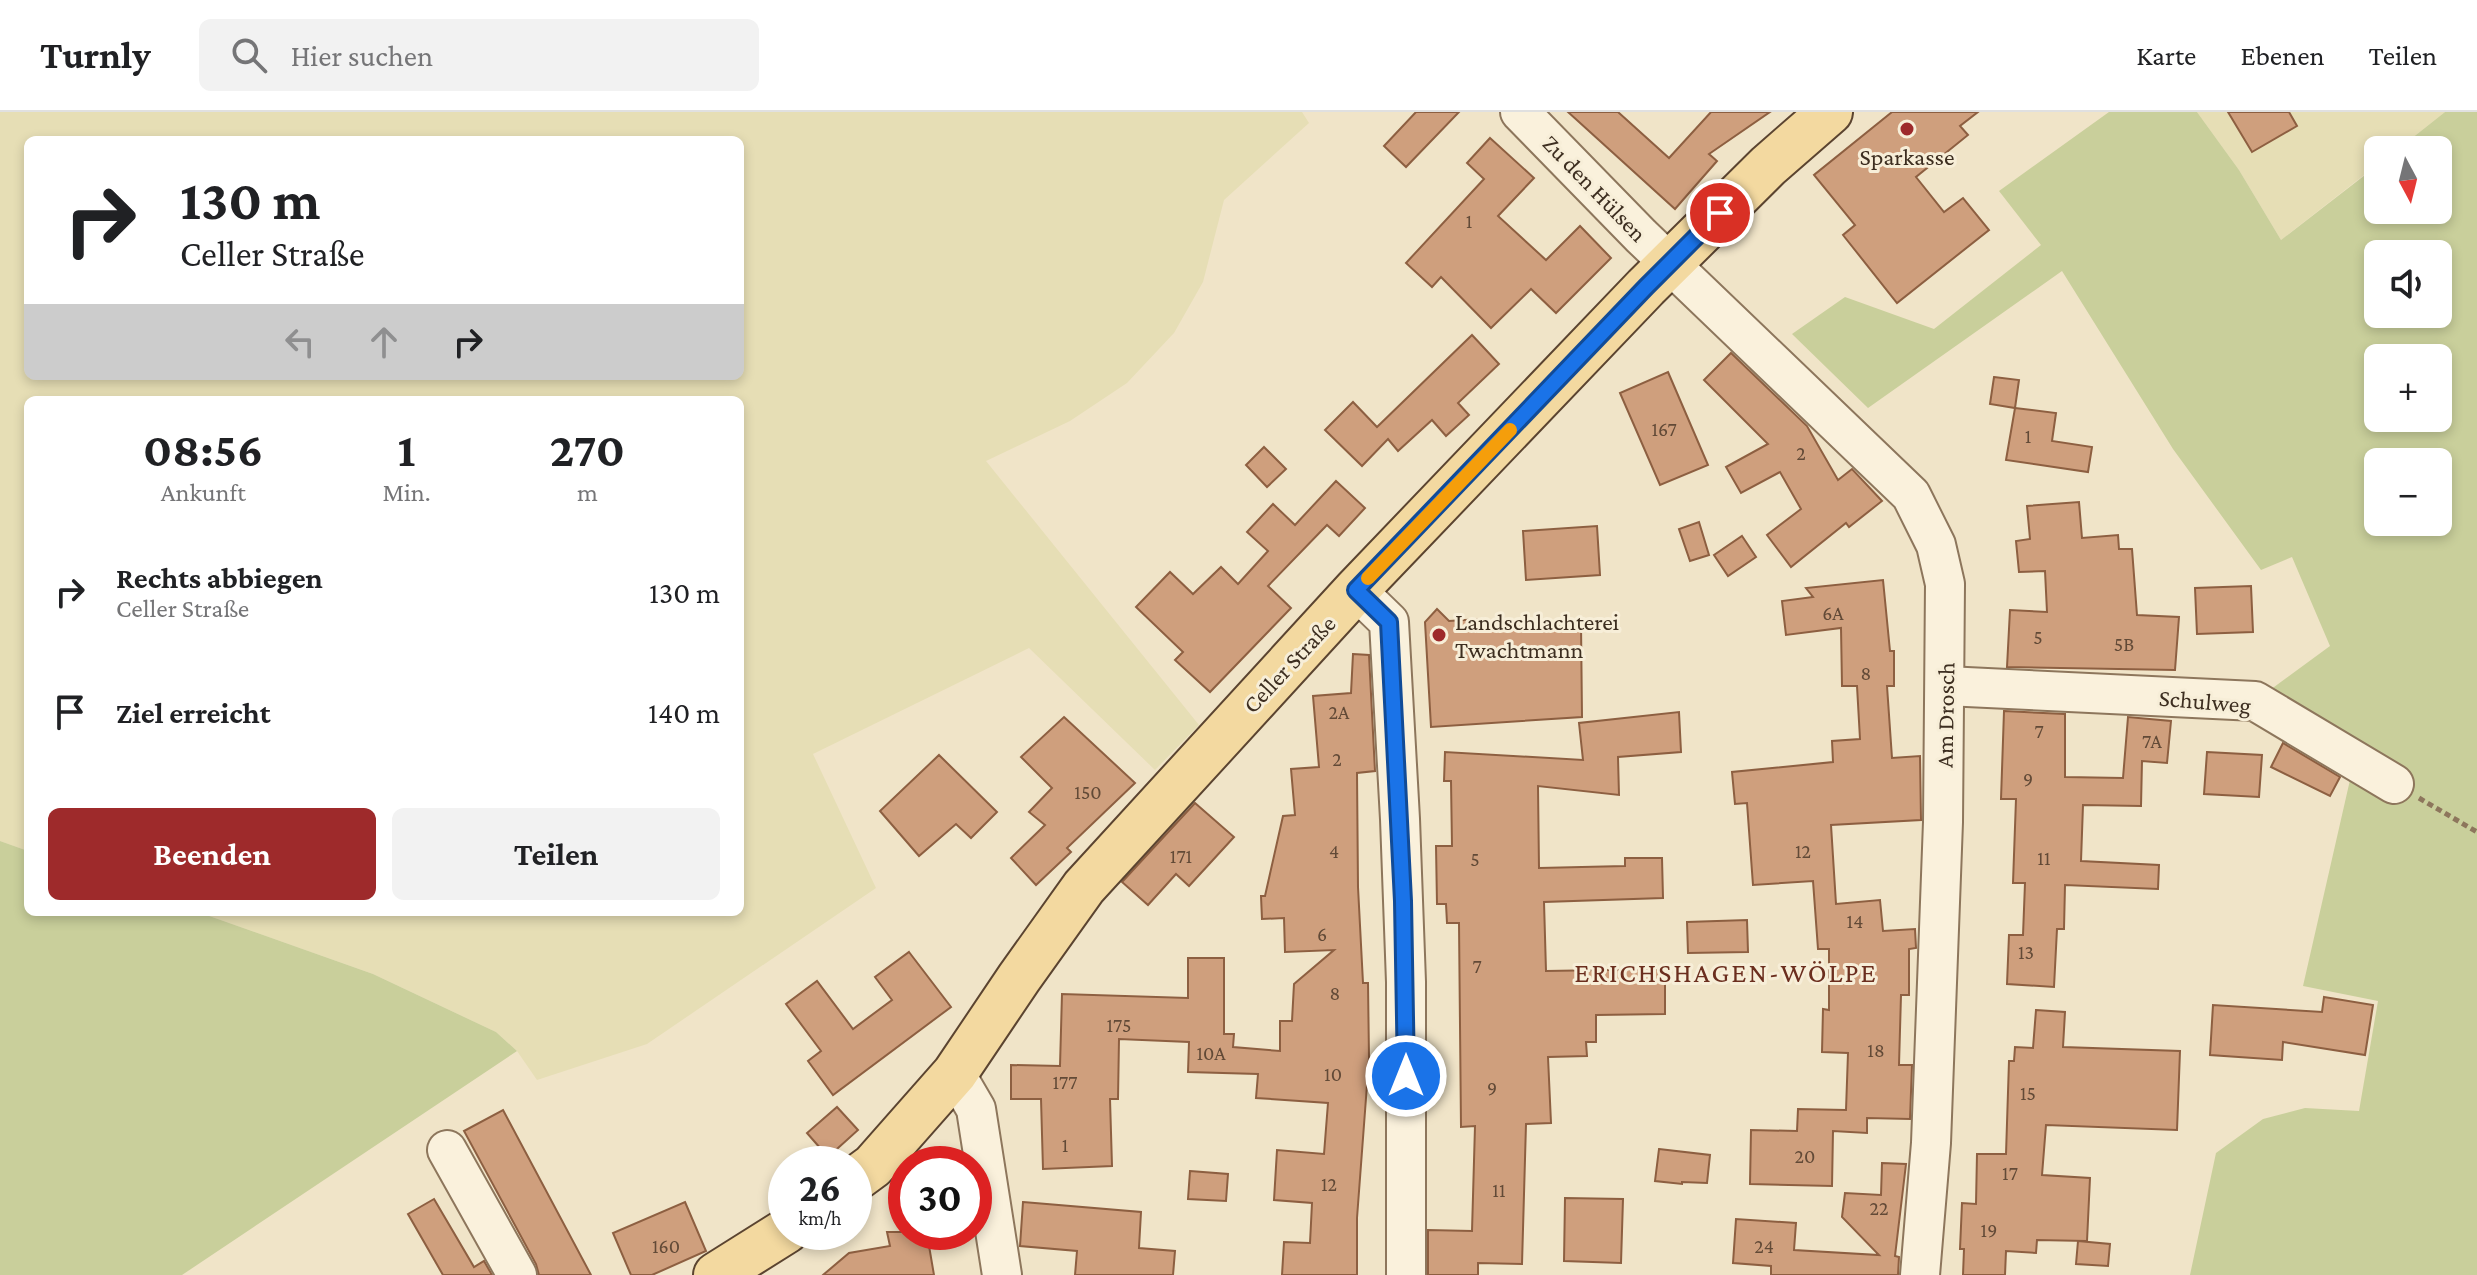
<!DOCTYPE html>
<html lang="de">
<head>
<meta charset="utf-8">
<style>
  :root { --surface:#fff; --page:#f2f2f2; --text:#202124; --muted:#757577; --line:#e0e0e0; --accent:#9e2a2b }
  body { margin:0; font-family:"Crimson Pro",serif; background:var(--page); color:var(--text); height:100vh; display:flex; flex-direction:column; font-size:30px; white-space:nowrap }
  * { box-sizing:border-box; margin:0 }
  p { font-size:26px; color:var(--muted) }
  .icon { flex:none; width:44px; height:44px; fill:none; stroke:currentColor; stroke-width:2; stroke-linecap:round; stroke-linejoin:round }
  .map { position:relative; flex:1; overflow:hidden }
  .side { position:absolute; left:24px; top:284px; width:720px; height:520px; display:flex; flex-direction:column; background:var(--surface); border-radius:12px; box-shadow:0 4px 12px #0003 }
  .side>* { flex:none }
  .banner { position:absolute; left:24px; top:24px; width:720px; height:244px; border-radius:12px; box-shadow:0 4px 12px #0003; background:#fff; color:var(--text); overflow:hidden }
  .needle { width:52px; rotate:173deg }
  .buttons { position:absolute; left:2364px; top:24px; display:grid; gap:16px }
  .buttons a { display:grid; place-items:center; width:88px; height:88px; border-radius:12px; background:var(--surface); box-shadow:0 4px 12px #0003; font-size:40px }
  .speed { position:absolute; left:768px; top:1034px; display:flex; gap:16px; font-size:40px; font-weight:700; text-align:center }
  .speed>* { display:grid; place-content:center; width:104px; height:104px; border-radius:50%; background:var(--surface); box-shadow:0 4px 12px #0003; line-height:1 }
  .speed small { font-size:20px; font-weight:400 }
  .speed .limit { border:12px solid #d22; background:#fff; color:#111 }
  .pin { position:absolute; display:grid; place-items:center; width:68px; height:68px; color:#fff; margin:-34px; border:4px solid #fff; border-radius:50%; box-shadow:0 2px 8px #0007 }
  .me { position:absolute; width:88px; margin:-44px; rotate:0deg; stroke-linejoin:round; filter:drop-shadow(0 0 6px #0008) }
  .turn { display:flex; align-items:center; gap:28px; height:168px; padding:0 24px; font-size:36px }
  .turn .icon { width:104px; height:104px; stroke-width:2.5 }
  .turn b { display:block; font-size:56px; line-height:68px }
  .lanes { display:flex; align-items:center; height:76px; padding:0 24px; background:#0003; justify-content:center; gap:40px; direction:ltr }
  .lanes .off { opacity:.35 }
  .eta { display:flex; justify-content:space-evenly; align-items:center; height:136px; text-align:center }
  .eta b { font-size:48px; font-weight:700; line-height:56px }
  .cta { display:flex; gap:16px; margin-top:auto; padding:16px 24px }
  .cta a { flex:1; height:92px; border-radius:12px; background:var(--accent); color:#fff; font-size:32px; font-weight:700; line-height:92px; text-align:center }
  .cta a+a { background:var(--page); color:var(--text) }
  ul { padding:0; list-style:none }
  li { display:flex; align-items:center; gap:24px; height:120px; padding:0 24px }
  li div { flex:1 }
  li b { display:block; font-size:30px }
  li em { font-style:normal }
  header { display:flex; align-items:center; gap:48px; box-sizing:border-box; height:112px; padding:0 40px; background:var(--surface); border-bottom:2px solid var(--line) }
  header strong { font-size:38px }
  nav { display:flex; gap:44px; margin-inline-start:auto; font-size:28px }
  .search { width:560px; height:72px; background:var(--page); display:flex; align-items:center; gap:20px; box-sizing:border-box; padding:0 28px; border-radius:12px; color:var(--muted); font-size:30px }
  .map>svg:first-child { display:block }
  .farmland { fill:#e6deb5; fill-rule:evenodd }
  .green { fill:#c9cf9b; fill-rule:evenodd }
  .building { fill:#cf9f7d; stroke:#8d5f41; stroke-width:2 }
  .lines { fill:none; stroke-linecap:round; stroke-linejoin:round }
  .minor-casing { stroke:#8d765c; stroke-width:42 }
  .major-casing { stroke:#5b4430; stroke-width:48 }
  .path { stroke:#8d765c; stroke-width:5; stroke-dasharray:6 4; stroke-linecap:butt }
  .minor { stroke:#faf1dc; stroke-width:38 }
  .major { stroke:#f3d9a0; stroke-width:44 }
  .route-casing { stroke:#114b97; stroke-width:20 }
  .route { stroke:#1a73e8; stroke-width:14 }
  .slow { stroke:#f59e0b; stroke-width:14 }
  .poi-dot { fill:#9e2a2b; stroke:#f7eed8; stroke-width:3 }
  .labels { text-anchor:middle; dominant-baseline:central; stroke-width:6; stroke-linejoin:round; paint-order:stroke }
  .number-label { font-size:20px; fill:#624a37 }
  .poi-label { font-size:24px; fill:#3d2e20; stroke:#f7eed8 }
  .street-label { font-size:24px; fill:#3d2e20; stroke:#f7eed8 }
  .quarter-label { font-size:28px; letter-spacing:2px; fill:#6b2e1e; stroke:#f7eed8 }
</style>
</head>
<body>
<header>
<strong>Turnly</strong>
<div class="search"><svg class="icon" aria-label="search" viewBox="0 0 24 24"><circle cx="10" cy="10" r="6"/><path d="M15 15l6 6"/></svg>Hier suchen</div>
<nav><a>Karte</a><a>Ebenen</a><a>Teilen</a></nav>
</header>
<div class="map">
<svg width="2477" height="1163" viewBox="0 0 2477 1163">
  <rect width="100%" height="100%" fill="#f0e4c8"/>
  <g class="farmland">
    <path d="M0,0H1302L1309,11L1224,88L1203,170L1174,221L1127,271L1070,309L986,349L1199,613L1155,658L1029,536L813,642L876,776L647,932L537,968L517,939L496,920L373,862L198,800H740V288H28V739L0,729ZM28,28H740V264H28Z"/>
    <path d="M2197,0H2445L2397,38H2378V52L2281,128L2239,58Z"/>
  </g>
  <g class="green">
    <path d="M2109,0H2197L2239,58L2281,128L2378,53V98H2438V38H2397L2445,0H2477V1163H2190L2216,1041L2263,1007L2305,996L2359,999L2378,889L2303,874L2350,668L2255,589L2330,534L2292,445L2261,458L2173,337L2062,159L1868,296L1792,222L1845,185L1934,217L2041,133L1999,79ZM2378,142H2438V202H2378ZM2378,246H2438V306H2378ZM2378,350H2438V410H2378Z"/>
    <path d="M0,729L28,739V800H198L373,862L496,920L517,939L182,1163H0Z"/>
  </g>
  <g class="building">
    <path d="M1416,0H1459L1406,55L1384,34Z"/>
    <path d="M1568,0H1618L1669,46L1711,0H1770L1709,42L1717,49L1675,97Z"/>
    <path d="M1892,0H1978L1960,14L1968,23L1916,65L1944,100L1963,86L1989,118L1897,191L1843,123L1855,113L1814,63Z"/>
    <path d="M2228,0H2289L2297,14L2252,40Z"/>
    <path d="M1490,26L1534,66L1498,104L1546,148L1580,114L1611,146L1556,201L1531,177L1491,216L1441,165L1432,175L1406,151L1484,67L1467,51Z"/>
    <path d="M1472,223L1499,252L1458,291L1469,303L1446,324L1432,308L1398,339L1388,327L1362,354L1325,318L1353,290L1377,315Z"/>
    <path d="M1731,241L1807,314L1838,368L1852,357L1882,389L1849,415L1846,411L1791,455L1767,423L1801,397L1780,360L1741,381L1726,355L1768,332L1704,268Z"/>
    <path d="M1668,260L1708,353L1660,373L1620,281Z"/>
    <path d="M1994,265L2019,268L2015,296L1990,292Z"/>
    <path d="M2015,296L2056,301L2052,329L2092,335L2088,360L2006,348Z"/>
    <path d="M1264,335L1286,357L1267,375L1246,353Z"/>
    <path d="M1336,369L1365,396L1339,424L1327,413L1268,474L1291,496L1210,580L1175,548L1183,540L1136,495L1170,460L1193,482L1221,455L1238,472L1268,439L1247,420L1273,392L1295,413Z"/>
    <path d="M2079,390L2082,426L2118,423L2119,437H2132L2137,503L2179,505L2175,558L2007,555L2010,498L2047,500L2045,459L2019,460L2016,429L2030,427L2027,394Z"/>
    <path d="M1699,410L1709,443L1690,449L1679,417Z"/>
    <path d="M1597,414L1600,463L1526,468L1523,419Z"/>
    <path d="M1742,424L1756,445L1728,464L1714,443Z"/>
    <path d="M1883,468L1890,539H1894V574H1887L1892,646L1920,644L1921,708L1831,713L1836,792L1880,788L1883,819L1915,817L1916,836L1909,837V883H1901L1899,953H1912L1910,1007L1867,1006V1021L1833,1019L1832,1074L1750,1072L1751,1018L1797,1019L1798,997L1846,998L1848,941L1822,940L1823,897L1829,898V837H1818L1813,769L1753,773L1747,691L1735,692L1732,660L1833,650L1832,629L1860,627L1857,574H1842L1841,516L1786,523L1782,489L1813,485L1806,476Z"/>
    <path d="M2251,474L2253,520L2197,522L2195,476Z"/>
    <path d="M1437,497L1449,509L1480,507V512L1528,509L1529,514L1581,512L1582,605L1431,615L1425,510Z"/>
    <path d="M1353,542L1369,543L1375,659L1357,661L1358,775L1363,871H1368L1369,946L1357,1106V1163H1282L1284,1130L1310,1131L1312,1091L1274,1088L1277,1038L1324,1042L1328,991L1256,986L1258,962L1188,960L1189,930L1119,927L1118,987H1110L1112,1054L1043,1057L1041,987H1011V953L1060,954L1062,882L1188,886V846H1224V922H1234L1233,935L1280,939V909H1292L1294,872L1334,838L1285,840L1284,806L1262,807L1261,784H1265L1283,704L1295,703L1291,657L1319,655L1313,584L1351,581Z"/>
    <path d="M2004,599L2065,602V665L2123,666L2128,605L2171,609L2167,651L2142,649L2141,694L2083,693L2081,749L2159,753L2158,777L2065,773L2064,817H2057L2054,875L2007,872L2009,823H2023L2025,771H2013L2016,687H2001Z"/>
    <path d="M1679,600L1681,640L1618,645L1619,683L1538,674L1539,756L1625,754V746H1662L1663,786L1544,790L1546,859L1665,857V902L1596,903V930H1586L1587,944L1548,945L1551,1011L1526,1012L1522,1152L1478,1151V1163H1428V1118L1472,1119L1475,1014L1461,1015L1459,811H1447L1446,792H1437L1436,734H1452L1451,669H1444L1445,640L1583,648L1579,611Z"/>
    <path d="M1064,605L1135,671L1067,736L1071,740L1036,773L1011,746L1045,713L1029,700L1052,676L1021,645Z"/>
    <path d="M2283,631L2340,665L2330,684L2271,655Z"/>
    <path d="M2207,640L2262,643L2259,685L2204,682Z"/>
    <path d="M939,643L997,700L971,726L956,712L919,744L880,699Z"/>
    <path d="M1195,691L1234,725L1189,774L1176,762L1148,793L1122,770Z"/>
    <path d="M1747,808L1748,840L1688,841L1687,810Z"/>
    <path d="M909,840L951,895L833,983L808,949L821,939L786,892L817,869L853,917L892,888L875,865Z"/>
    <path d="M2324,885L2373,893L2365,943L2283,930L2282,948L2210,943L2213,893L2322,900Z"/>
    <path d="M2036,898L2065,900L2063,935L2180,939L2177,1018L2046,1013L2042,1063L2090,1066L2087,1129L2037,1128L2036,1141L2006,1139L2005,1163H1963L1964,1137H1960L1962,1091L1976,1092L1977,1042H2006L2009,949H2014L2015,935L2033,936Z"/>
    <path d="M837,995L858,1018L828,1045L807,1021Z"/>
    <path d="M503,998L591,1163H539L536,1152L464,1019Z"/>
    <path d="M1659,1037L1710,1043L1707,1071L1682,1070V1072L1655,1069Z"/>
    <path d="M1882,1051L1906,1052L1895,1144L1899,1145L1898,1163H1771V1154L1733,1151L1736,1107L1796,1111L1794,1138L1879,1143L1842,1105L1845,1081L1881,1083Z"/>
    <path d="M1190,1059L1228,1062L1226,1089L1188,1087Z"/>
    <path d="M1565,1086L1623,1087L1621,1151L1564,1149Z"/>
    <path d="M434,1087L474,1155L484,1149L492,1163H443L408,1102Z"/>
    <path d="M685,1090L706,1139L652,1163H631L613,1121Z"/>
    <path d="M1023,1090L1141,1100L1139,1136L1175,1139L1173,1163H1075L1077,1139L1020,1134Z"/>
    <path d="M887,1120H917L918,1130L928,1128L934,1163H823L849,1141L890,1134Z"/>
    <path d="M2078,1129L2110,1132L2108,1154L2076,1152Z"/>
  </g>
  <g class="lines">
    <g class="minor-casing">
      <g id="minor">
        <path d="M1520,0L1641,124L1911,383L1936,433L1945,472L1943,710L1931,1031L1920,1163"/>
        <path d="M1356,478L1389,510L1400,707L1406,870V1163"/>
        <path d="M1946,574L2255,589L2394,672"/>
        <path d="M955,961L976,997L1002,1163"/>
        <path d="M447,1038L517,1163"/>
      </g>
    </g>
    <g class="major-casing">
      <g id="major">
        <path d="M854,1068L873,1054L955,961L1019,866L1084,775L1356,478L1646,175L1768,54L1830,0"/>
        <path d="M716,1163L786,1119"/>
      </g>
    </g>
    <path class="path" d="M2419,686L2477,720"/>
    <use href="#minor" class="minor"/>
    <use href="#major" class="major"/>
  </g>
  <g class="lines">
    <g class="route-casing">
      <path id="route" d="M1406,964L1403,789L1389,510L1356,478L1646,175L1720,101"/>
    </g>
    <use href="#route" class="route"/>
    <path class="slow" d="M1368,466L1510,318"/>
  </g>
  <g class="poi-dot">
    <circle cx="1907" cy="17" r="8"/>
    <circle cx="1439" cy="523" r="8"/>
  </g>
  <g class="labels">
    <g class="number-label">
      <text x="1469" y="109">1</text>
      <text x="1664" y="317">167</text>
      <text x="2028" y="324">1</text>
      <text x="1801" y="341">2</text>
      <text x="1833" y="501">6A</text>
      <text x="2038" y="525">5</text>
      <text x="2124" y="532">5B</text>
      <text x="1866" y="561">8</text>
      <text x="1339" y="600">2A</text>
      <text x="2039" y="619">7</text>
      <text x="2152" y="629">7A</text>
      <text x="1337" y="647">2</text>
      <text x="2028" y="667">9</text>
      <text x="1088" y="680">150</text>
      <text x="1334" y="739">4</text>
      <text x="1803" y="739">12</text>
      <text x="1181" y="744">171</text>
      <text x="2044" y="746">11</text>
      <text x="1475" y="747">5</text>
      <text x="1855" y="809">14</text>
      <text x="1322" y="822">6</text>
      <text x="2026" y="840">13</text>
      <text x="1477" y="854">7</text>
      <text x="1335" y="881">8</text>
      <text x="1119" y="913">175</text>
      <text x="1876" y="938">18</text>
      <text x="1211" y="941">10A</text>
      <text x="1333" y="962">10</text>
      <text x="1065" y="970">177</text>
      <text x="1492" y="976">9</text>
      <text x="2028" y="981">15</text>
      <text x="1065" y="1033">1</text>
      <text x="1805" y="1044">20</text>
      <text x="2010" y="1061">17</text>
      <text x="1329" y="1072">12</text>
      <text x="1499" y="1078">11</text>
      <text x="1879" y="1096">22</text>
      <text x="1989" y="1118">19</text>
      <text x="666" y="1134">160</text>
      <text x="1764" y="1134">24</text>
    </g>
    <g class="poi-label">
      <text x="1907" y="44">Sparkasse</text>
      <text x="1455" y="509" text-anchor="start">Landschlachterei<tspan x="1455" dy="28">Twachtmann</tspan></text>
    </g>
    <g class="street-label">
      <text transform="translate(1595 76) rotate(46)">Zu den Hülsen</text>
      <text transform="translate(1289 552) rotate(-47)">Celler Straße</text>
      <text transform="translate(2205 589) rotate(5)">Schulweg</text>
      <text transform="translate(1945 603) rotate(-89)">Am Drosch</text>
    </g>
    <g class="quarter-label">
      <text x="1726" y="860">ERICHSHAGEN-WÖLPE</text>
    </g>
  </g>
</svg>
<div class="buttons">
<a><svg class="needle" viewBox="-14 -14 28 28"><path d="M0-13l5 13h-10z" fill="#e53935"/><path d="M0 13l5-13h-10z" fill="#757577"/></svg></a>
<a><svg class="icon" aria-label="sound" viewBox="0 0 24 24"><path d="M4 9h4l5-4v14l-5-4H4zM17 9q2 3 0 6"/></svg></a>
<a>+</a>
<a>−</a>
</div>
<div class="speed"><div>26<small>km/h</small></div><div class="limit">30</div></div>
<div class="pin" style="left:1720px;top:101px;background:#d93025"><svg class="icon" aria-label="arrive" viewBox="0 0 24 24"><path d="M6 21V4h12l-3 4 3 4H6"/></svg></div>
<svg class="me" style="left:1406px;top:964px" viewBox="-20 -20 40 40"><circle r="17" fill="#1a73e8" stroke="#fff" stroke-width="3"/><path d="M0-11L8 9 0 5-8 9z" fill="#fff"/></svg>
<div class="banner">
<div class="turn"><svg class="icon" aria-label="right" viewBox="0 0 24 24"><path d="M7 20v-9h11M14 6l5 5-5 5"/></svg><div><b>130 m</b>Celler Straße</div></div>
<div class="lanes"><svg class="icon off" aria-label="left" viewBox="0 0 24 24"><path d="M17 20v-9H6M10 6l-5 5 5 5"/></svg><svg class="icon off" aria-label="ahead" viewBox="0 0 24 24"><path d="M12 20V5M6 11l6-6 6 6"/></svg><svg class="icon" aria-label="right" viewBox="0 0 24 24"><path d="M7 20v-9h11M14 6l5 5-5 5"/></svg></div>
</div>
<section class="side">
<div class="eta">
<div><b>08:56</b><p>Ankunft</p></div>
<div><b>1</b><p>Min.</p></div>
<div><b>270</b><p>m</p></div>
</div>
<ul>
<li><svg class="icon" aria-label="right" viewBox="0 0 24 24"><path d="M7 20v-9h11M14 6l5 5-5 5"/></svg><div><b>Rechts abbiegen</b><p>Celler Straße</p></div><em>130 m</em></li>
<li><svg class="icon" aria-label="arrive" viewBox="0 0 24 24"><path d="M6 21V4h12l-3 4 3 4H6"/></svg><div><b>Ziel erreicht</b></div><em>140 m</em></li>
</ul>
<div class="cta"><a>Beenden</a><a>Teilen</a></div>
</section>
</div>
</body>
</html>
